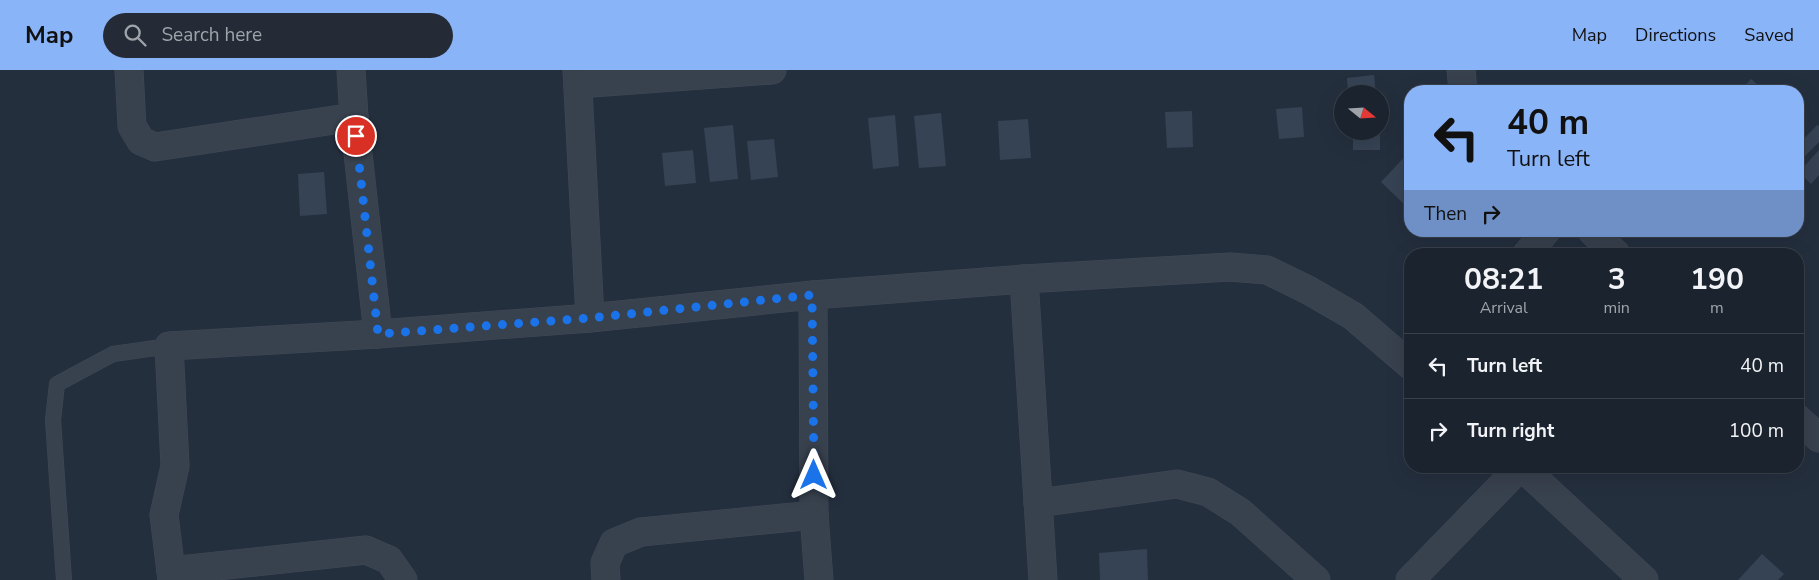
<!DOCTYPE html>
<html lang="en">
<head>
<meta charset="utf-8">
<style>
  :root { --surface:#1b232e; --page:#242b36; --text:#f1f3f6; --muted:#a0a4aa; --line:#39404a; --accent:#8ab4f8 }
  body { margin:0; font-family:"Nunito Sans",sans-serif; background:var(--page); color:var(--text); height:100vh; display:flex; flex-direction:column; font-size:19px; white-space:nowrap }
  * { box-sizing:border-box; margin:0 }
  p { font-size:16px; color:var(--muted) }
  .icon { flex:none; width:28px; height:28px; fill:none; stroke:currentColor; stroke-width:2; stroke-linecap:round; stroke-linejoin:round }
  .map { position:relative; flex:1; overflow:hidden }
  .sheet { position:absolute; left:1404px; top:178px; width:400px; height:225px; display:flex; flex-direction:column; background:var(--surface); border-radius:20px; box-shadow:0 5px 20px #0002,0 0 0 1px var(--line) }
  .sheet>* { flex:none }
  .banner { position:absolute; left:1404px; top:15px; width:400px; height:152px; border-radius:20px; box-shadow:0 5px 20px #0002,0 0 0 1px var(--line); background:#8ab4f8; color:#111; overflow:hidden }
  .needle { width:32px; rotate:108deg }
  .fabs { position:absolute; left:1334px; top:15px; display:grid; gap:10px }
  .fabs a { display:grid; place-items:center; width:55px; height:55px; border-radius:50%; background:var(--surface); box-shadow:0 5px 20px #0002,0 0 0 1px var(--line); font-size:25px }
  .pin { position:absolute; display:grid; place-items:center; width:42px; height:42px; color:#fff; margin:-21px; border:2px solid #fff; border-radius:50%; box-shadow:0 1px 5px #0007 }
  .me { position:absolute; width:55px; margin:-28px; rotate:0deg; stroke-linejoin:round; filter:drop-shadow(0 0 4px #0008) }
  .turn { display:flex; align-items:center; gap:18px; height:105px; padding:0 20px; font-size:22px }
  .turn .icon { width:65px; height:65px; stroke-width:2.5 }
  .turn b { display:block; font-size:35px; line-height:42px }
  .then { display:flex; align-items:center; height:48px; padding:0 20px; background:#0003; gap:10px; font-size:19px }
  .eta { display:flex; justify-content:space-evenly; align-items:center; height:85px; text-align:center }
  .eta b { font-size:30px; font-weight:700; line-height:35px }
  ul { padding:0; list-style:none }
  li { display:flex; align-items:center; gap:15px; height:65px; padding:0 20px; border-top:1px solid var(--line) }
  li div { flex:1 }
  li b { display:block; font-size:19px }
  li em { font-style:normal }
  header { display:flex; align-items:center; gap:30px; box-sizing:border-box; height:70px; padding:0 25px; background:var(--accent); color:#111 }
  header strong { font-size:24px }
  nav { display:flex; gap:28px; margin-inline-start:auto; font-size:18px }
  .search { width:350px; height:45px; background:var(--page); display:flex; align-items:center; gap:12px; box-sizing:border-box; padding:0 18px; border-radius:28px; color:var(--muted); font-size:19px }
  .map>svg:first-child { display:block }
  .building { fill:#364354 }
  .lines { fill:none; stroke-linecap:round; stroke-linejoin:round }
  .service-casing { stroke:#414a57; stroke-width:16 }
  .minor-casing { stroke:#414a57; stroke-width:29 }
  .service { stroke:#38414e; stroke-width:15 }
  .minor { stroke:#38414e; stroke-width:28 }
  .route { stroke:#1a73e8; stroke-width:9; stroke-dasharray:0 16.2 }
</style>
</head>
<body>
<header>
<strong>Map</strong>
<div class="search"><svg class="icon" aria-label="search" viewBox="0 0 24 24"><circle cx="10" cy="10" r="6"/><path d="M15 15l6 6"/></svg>Search here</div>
<nav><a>Map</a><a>Directions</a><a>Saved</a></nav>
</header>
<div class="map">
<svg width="1819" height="510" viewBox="0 0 1819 510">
  <rect width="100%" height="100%" fill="#242f3e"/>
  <g class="building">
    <path d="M1374,5L1376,24H1348L1347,8Z"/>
    <path d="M1751,9L1765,21H1740Z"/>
    <path d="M1302,37L1304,67L1279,69L1276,39Z"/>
    <path d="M1192,41L1193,77L1167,78L1165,42Z"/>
    <path d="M941,43L946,96L919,98L914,46Z"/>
    <path d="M895,45L899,96L873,99L868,48Z"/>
    <path d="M1028,49L1031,88L1000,90L998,51Z"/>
    <path d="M733,55L738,109L710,112L704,58Z"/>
    <path d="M1817,55L1819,56V72L1798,93V75Z"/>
    <rect x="1353" y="61" width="27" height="19"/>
    <path d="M774,69L778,107L751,110L747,71Z"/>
    <path d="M693,80L696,113L665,116L662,83Z"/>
    <path d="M1819,80V105L1811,114L1799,102Z"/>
    <path d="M1410,81V129L1405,135L1381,112Z"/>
    <path d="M324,102L327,144L300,146L298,104Z"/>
    <path d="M1147,479L1148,510H1100L1099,483Z"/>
    <path d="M1762,484L1784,504L1778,510H1738Z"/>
  </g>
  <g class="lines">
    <g class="service-casing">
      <path id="service" d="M64,510L53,350L57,314L113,284L169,276"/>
    </g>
    <g class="minor-casing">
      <g id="minor">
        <path d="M129,0L132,56L141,71L155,77L354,47"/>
        <path d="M351,0L354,47L378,264"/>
        <path d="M577,0L590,248"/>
        <path d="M1461,0L1463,21"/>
        <path d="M578,14L772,0"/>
        <path d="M1592,161L1616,184"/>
        <path d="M1527,184L1546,161"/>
        <path d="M1024,209L1043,510"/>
        <path d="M813,225L814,445L819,510"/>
        <path d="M1798,349L1819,368"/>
        <path d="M1521,396L1644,510"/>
        <path d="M1038,433L1177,414L1208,422L1240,442L1316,510"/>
        <path d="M171,501L366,480L389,490L403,510"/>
        <path d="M172,510L164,445L175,396L169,276L378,264L590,248L813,225L1024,209L1230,197L1267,200L1308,220L1353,246L1410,295"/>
        <path d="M606,510L605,493L614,473L641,462L814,445"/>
        <path d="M1410,510L1521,396"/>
      </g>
    </g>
    <use href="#service" class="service"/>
    <use href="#minor" class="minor"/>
  </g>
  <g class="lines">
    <path class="route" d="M356,66L378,264L590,248L812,225L814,405"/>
  </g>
</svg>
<div class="fabs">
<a><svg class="needle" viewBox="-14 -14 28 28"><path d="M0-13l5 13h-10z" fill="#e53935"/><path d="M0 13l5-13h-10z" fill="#a0a4aa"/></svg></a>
</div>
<div class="pin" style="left:356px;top:66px;background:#d93025"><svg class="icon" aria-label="arrive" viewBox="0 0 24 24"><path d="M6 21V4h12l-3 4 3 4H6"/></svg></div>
<svg class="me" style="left:814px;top:405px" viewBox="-20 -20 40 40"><path d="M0-17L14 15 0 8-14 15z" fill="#1a73e8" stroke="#fff" stroke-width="4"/></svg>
<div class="banner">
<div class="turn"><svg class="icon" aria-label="left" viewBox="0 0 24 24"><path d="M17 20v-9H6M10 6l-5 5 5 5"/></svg><div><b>40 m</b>Turn left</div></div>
<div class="then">Then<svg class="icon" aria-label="right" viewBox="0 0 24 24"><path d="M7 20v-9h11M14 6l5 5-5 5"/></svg></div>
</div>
<section class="sheet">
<div class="eta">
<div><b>08:21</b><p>Arrival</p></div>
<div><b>3</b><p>min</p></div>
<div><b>190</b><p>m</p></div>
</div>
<ul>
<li><svg class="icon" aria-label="left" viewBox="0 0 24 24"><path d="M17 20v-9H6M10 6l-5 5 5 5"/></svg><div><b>Turn left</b></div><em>40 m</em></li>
<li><svg class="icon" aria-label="right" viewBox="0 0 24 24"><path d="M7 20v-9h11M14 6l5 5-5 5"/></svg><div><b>Turn right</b></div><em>100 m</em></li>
</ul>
</section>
</div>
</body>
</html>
